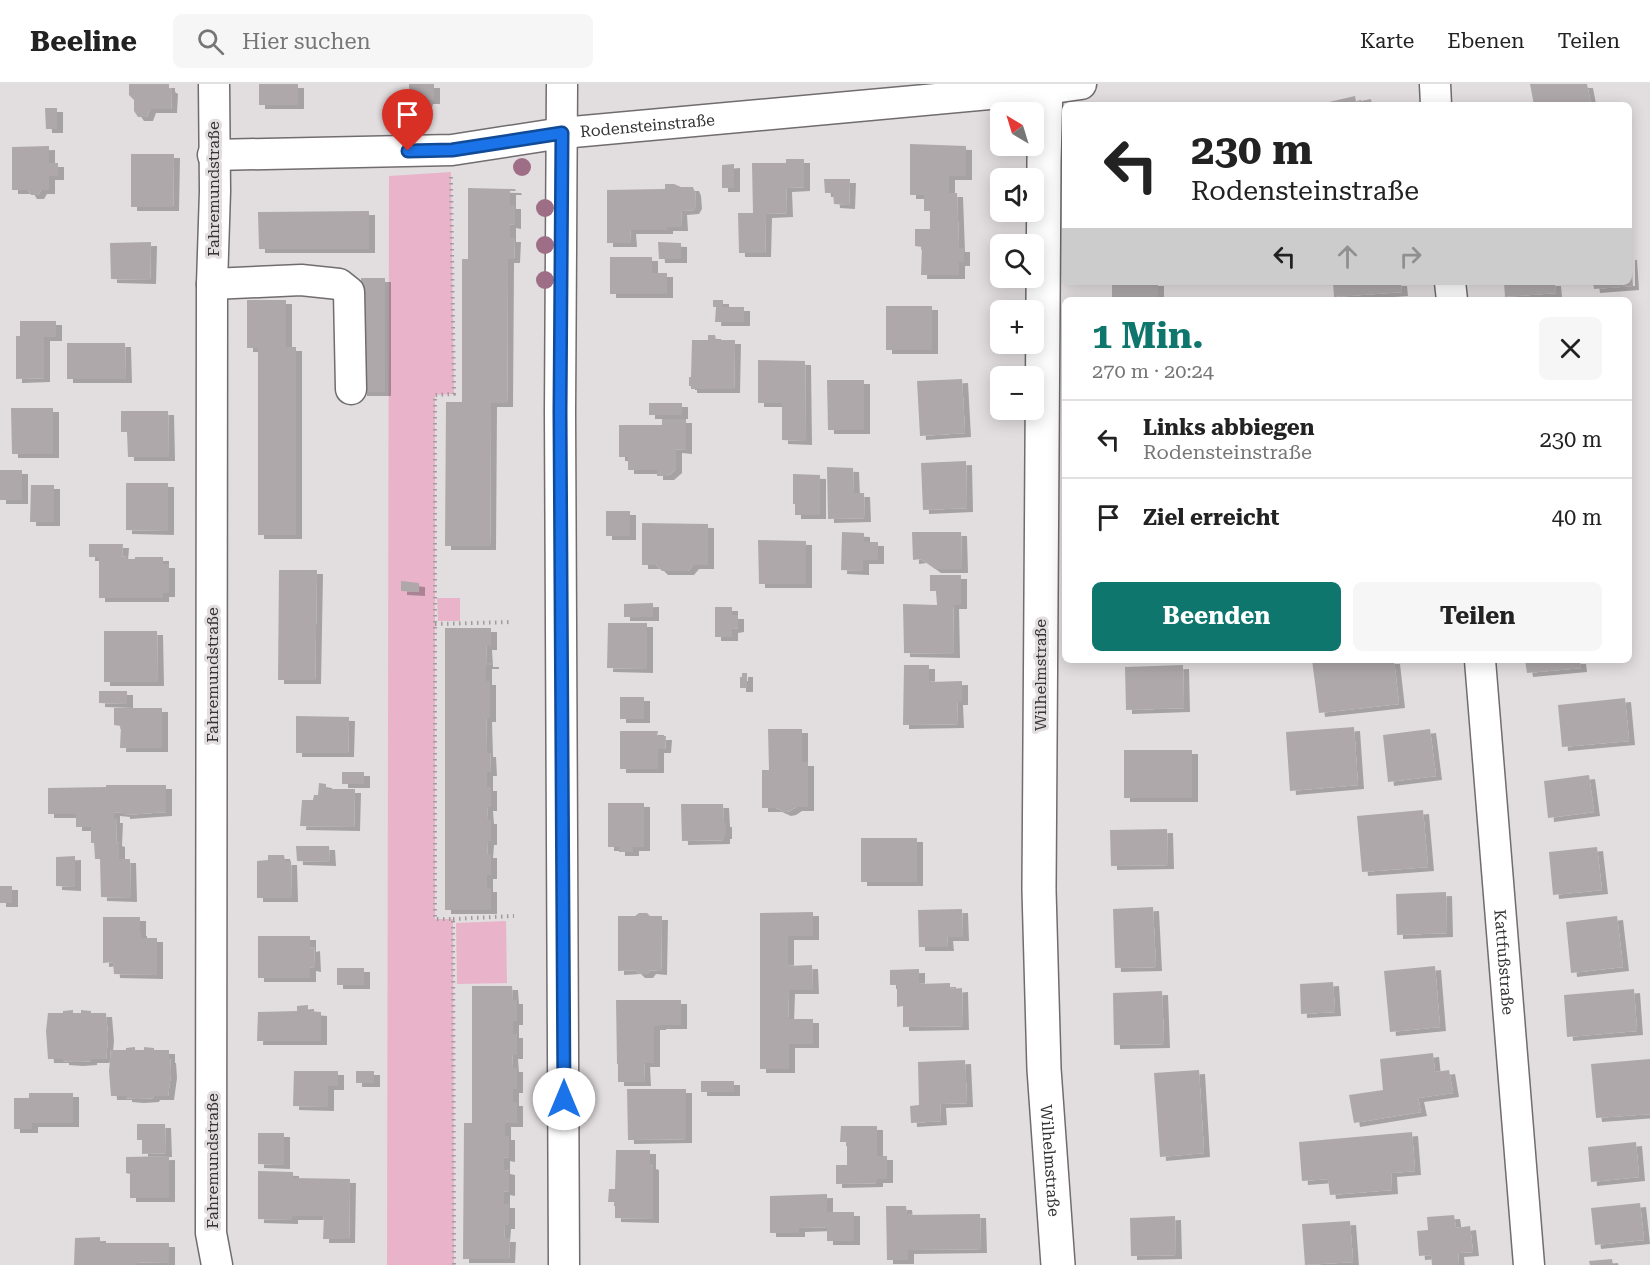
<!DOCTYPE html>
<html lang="de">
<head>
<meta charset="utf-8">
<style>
  :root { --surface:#fff; --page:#f6f6f6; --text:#222; --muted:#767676; --line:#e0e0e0; --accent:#0f766e }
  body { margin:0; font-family:"Roboto Serif",serif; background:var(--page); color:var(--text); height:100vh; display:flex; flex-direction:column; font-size:22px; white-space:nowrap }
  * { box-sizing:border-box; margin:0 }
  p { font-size:20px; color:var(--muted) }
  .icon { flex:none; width:33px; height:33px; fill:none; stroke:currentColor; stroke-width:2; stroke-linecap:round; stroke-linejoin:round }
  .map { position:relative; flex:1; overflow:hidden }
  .side { position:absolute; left:1062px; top:213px; width:570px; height:366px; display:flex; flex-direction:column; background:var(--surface); border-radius:9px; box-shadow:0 3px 15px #0003 }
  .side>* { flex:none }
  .banner { position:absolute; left:1062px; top:18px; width:570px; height:183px; border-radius:9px; box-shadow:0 3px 15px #0003; background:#fff; color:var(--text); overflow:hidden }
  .needle { width:39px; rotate:322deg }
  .buttons { position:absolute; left:990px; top:18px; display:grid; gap:12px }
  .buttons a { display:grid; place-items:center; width:54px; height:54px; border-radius:9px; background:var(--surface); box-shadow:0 3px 15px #0003; font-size:30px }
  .pin { position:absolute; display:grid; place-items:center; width:51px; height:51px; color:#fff; margin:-62px -26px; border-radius:50% 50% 50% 0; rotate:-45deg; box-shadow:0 0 6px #0007 }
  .pin .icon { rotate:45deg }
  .me { position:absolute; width:66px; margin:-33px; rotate:0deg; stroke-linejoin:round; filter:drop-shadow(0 0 4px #0008) }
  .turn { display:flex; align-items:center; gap:21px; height:126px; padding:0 30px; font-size:27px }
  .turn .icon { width:78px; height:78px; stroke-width:2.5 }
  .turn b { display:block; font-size:42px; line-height:51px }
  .lanes { display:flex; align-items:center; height:57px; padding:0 30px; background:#0003; justify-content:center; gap:30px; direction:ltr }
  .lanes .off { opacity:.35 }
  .round { display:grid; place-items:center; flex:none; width:63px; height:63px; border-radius:9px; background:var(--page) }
  .head { display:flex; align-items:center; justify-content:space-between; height:102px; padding:0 30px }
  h1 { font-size:36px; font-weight:700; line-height:45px; color:var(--accent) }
  .cta { display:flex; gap:12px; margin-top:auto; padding:12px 30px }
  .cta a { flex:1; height:69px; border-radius:9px; background:var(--accent); color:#fff; font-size:24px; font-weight:700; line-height:69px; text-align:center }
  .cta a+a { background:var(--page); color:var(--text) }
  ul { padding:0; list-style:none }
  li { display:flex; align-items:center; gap:18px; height:78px; padding:0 30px; border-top:2px solid var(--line) }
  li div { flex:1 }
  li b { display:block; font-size:22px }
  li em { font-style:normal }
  header { display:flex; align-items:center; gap:36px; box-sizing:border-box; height:84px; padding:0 30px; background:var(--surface); border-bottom:2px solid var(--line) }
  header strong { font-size:28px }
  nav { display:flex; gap:33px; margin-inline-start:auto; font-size:21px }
  .search { width:420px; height:54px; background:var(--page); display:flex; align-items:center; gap:15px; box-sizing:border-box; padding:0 21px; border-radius:9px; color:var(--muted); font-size:22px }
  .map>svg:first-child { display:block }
  .green { fill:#e9b4c9 }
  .building { fill:#aea8aa; filter:url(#shadow) }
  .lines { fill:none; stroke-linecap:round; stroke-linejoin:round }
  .minor-casing { stroke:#716c6d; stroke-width:33 }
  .major-casing { stroke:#716c6d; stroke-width:36 }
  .path { stroke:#a09c9d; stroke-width:4; stroke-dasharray:1.5 4.5; stroke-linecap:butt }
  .minor { stroke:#fff; stroke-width:30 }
  .major { stroke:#fff; stroke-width:33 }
  .tree { fill:#9e6d86 }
  .route-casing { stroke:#114b97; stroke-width:15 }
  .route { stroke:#1a73e8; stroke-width:10 }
  .labels { text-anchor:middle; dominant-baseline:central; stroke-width:6; stroke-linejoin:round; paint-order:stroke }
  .street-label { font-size:16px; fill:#353334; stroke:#e2dddf }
</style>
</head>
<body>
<header>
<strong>Beeline</strong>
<div class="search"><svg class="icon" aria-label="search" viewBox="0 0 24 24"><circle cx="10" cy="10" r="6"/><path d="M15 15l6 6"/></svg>Hier suchen</div>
<nav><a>Karte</a><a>Ebenen</a><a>Teilen</a></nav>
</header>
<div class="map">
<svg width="1650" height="1181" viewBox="0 0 1650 1181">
  <defs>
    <filter id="shadow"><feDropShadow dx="6" dy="4" stdDeviation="0" flood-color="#0004"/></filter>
  </defs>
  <rect width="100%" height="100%" fill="#e2dddf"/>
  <g class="green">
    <path d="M451,88L454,310L435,311V835H453L454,1181H387L389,92Z"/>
    <path d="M437,514H460V537H438Z"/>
    <path d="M506,837L507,899L457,900L456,839Z"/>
  </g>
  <g class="building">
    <path d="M129,0H169V4L172,6L171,25H150L147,33H138L134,27V16L129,11Z"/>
    <rect x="259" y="0" width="39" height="21"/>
    <path d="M409,0H434V16H427L426,20H419V16H409Z"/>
    <path d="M1530,0H1587L1591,21H1534Z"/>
    <path d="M1355,12L1356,18L1371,15L1372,21H1316Z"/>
    <path d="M45,24H57V45H46Z"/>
    <path d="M910,60L966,62V92H949V109H957L959,164H964V178H959V191H921L922,163L915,162V145H930V127H924V111H910Z"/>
    <path d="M49,62V79H58V92H49V106H41L38,111H31L28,106H12V63Z"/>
    <path d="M131,70H174L173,123H131Z"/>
    <path d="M786,75H804V103L786,104L787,129L766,130L765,169H739L738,129H753L752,79H786Z"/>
    <path d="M734,80V104H722V81Z"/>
    <path d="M824,95H850L849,121L834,120L833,109H825Z"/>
    <path d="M665,100H674L681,103H693L695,108L696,121L693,126L681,127L682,143H667V146H630L631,159H607V106L665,105Z"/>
    <path d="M468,104L515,105L516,107H510V121H515V141L510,140V154H515L514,175H508L507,319H491L490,462H445L446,318H462V175H468Z"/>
    <path d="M369,127V165H259L258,128Z"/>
    <path d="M151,158L150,196L111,195L110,159Z"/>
    <path d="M658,158L681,159V175H659Z"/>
    <path d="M1629,172H1631L1633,202L1594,205L1593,198H1629Z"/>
    <path d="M610,173H652V189H667V210H610Z"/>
    <rect x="361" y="194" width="24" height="114"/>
    <path d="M1112,198H1158V213L1112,214Z"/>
    <path d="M1333,198H1401L1402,208L1334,213Z"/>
    <path d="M1504,198H1555L1556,209L1505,213Z"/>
    <path d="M247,216H286V263H296V451H258V264H247Z"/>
    <path d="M713,216H723V223H744V238H715L716,223H713Z"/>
    <rect x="886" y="222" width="46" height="44"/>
    <path d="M20,237H56V253H44V294L16,295V252H20Z"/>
    <path d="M708,251H715L716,256H735L734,305H691V302H689V293H691L692,256H708Z"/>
    <path d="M67,259H125L126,295H67Z"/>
    <path d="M758,276L805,277L806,357L782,356V319H758Z"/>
    <path d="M962,295L965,349L920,352L917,297Z"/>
    <path d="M827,296H864V346H828Z"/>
    <rect x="649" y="319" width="33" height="12"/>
    <path d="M11,324H53V370H12Z"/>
    <path d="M121,327H168L169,373H128L127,348H121Z"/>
    <path d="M662,335H686V366L676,365V385L668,392H657V386H628V373H619V341H662Z"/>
    <path d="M966,377L967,424L923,426L921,379Z"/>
    <path d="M827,383L853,384L854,409H864L865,434L828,435Z"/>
    <rect x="0" y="386" width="22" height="30"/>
    <path d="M793,390L820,391V431H795V420H793Z"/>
    <path d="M126,399H168V447L126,446Z"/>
    <path d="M31,401H54V438H30Z"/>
    <rect x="606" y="427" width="24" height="25"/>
    <path d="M642,439L708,440V481H693L688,487H662L656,481H642Z"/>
    <path d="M842,448L864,449V458H878V476H863V487L841,486Z"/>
    <path d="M912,448H961L962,485H935L921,475L913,476Z"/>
    <path d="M758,456L806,457V500H759Z"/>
    <path d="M89,460H123L122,473L127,472V475H135V473H163V480H169V509H163V514H99V473H89Z"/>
    <path d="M279,486H317L315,596H278Z"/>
    <path d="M930,491H961V521H953L954,570L904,569L903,520L937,521L936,507H930Z"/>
    <path d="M401,497L419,499V508L401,507Z"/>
    <path d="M653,519V533H624V520Z"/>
    <path d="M715,523H732V531H738V544L732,545V553H715Z"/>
    <path d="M608,539H647V585L607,584Z"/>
    <path d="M445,544H491V562H486L487,579H493V581H486V597H490V634H486L487,669H490L491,688H487V703H491V723H487L488,736H491V757H488L487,770H491V791H487V804H491V826H445Z"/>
    <path d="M104,547H157L158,598H104Z"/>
    <path d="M1312,576H1394L1399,620L1319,629Z"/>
    <path d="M1525,576H1580L1581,584L1527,589Z"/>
    <path d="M904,581H929V598L962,597V617H957L958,640L903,641Z"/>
    <path d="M1183,581L1184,624L1126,626L1125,583Z"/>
    <path d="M742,589H747V604H740V593H742Z"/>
    <path d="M99,607H127V620L99,619Z"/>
    <rect x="620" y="613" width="24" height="22"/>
    <path d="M1625,614L1629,657L1562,663L1558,621Z"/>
    <path d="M114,624H162V664H120L121,642L114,641Z"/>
    <path d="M296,632L349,633L348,669H296Z"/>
    <path d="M1354,643L1358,701L1290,707L1286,648Z"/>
    <path d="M768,645H802V678H808V723H796L790,727L785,728L776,724H762V686H769Z"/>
    <path d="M1430,645L1436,692L1388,698L1383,651Z"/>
    <path d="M620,647H658L657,652H666L665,665H658V685H620Z"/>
    <rect x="1124" y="666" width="68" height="48"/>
    <rect x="342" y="688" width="22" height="12"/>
    <path d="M1589,691L1594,728L1548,734L1544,697Z"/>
    <path d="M319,699L326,700V705H355L354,743L300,742L302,716H313L314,711H318Z"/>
    <path d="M106,701H166V728L124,731V729L114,728V735H117L116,758L119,759V775H130L131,814L101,813L100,775H95L94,759H91V743H76V730H48V704L106,703Z"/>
    <path d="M608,719H644V763H633V768H619V763H608Z"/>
    <path d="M681,720H723L724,739H726V751H724V756L682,757Z"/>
    <path d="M1423,726L1428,783L1362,788L1357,732Z"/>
    <path d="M1167,745L1168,781L1111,782L1110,746Z"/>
    <rect x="861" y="754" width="56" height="44"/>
    <path d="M296,762H329L330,778L297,777Z"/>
    <path d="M1597,763L1602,806L1553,811L1549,768Z"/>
    <path d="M268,771H284L285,777H291L292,814H257V777L268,776Z"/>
    <path d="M75,772V803L56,802V773Z"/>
    <rect x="0" y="802" width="12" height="17"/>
    <path d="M1446,808L1447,849L1397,851L1396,810Z"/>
    <path d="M1153,823L1156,883L1115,884L1113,825Z"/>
    <path d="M962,825L963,853H947L948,863H919L918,826Z"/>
    <path d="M813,828V852H788V882L812,881L813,906H789L788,935H813V960H789V985H760V829Z"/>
    <path d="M639,829H647L650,832H662L661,887L650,886L647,890H639L635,886L618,887V832H635Z"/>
    <path d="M1617,832L1623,883L1571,889L1566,838Z"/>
    <path d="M103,833H140V848H141V854H157V891L114,890L113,878L103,879Z"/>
    <path d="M258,852H310V864L314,863L315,884L310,883V894H258Z"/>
    <path d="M1435,882L1440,943L1390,948L1384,887Z"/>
    <rect x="337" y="884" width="27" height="17"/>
    <path d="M919,885V900L950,899V905L962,904L963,942L903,943V922L897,923V901H890V886Z"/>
    <path d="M1333,898L1335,928L1301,930L1300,900Z"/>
    <path d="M472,902H512L513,916H517V937H513V950H517V971H512L513,984H517V1005H513V1018H517V1039H505V1052H509V1074L504,1073V1086L509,1087V1108L504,1107V1120H509V1141H505L504,1154H510L509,1175H463L464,1039H472Z"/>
    <path d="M1634,905L1637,947L1567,953L1564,911Z"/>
    <path d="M1162,907L1164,960L1114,961L1113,909Z"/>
    <path d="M616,916H681V941H660V942H654V979H644L645,998H618V980H617Z"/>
    <path d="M308,921V927L321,928V957H257L258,928L297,927V922Z"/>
    <path d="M73,926V929H81V926L91,927V929H106L108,953L106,975H91V977L77,978L63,977V975H48L46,947L48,929H63V927Z"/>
    <path d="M135,963V966H144V963L154,964V966H169V975H170L171,990L168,1012H154L153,1014L138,1015L126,1014V1012H111L109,987L111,966H126V964Z"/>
    <path d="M1433,969L1435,988L1449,986L1453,1009L1418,1014L1421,1028L1354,1039L1349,1011L1383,1006L1380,975Z"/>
    <path d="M1650,975V1030L1596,1034L1591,980Z"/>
    <path d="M965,976L967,1019L940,1020L941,1037L911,1039L910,1022L919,1021L918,978Z"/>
    <path d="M1199,986L1204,1069L1160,1073L1154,989Z"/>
    <path d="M294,987H338V1002H328V1023L293,1022Z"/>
    <rect x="356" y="987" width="18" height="12"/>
    <rect x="701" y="997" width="33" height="11"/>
    <path d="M627,1005H686V1055L628,1056Z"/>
    <path d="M29,1009H73V1039H32V1045H14V1014H29Z"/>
    <path d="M137,1040H165L166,1069L142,1070V1056H137Z"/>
    <path d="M841,1042H877V1072H887V1095H877V1099L836,1100V1081H847V1058H840Z"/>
    <path d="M1412,1048L1415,1087L1391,1089L1392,1106L1330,1111L1328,1095L1302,1097L1299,1058Z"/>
    <path d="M258,1049H284V1081L258,1080Z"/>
    <path d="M1636,1058L1639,1093L1591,1098L1588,1063Z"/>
    <path d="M616,1066H650V1081L653,1082V1135L615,1134V1118H608L609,1105H615Z"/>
    <path d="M169,1072V1114H130V1090L126,1089V1073Z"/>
    <path d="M258,1087L293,1088V1094L350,1095L349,1155H323L324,1132H292V1136L258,1135Z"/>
    <path d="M827,1110V1128H854V1157H827V1143L799,1144V1149H770V1112Z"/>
    <path d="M1640,1119L1644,1156L1595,1161L1591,1124Z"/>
    <path d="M886,1122H906L907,1131L980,1130L981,1165L908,1166V1176H887Z"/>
    <path d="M1454,1131L1456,1144L1470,1142L1473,1168L1458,1169L1459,1181H1432L1431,1171L1419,1172L1417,1147L1428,1146L1427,1133Z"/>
    <path d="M1175,1132L1176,1171L1131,1172L1130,1134Z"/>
    <path d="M1350,1137L1353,1178L1305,1181L1302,1140Z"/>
    <path d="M100,1153V1159H169V1179L137,1178V1181H74L75,1154Z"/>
    <path d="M1612,1175L1613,1181H1590L1589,1177Z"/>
  </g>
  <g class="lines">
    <g class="minor-casing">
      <g id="minor">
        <path d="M214,0L215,107L212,200L211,1149L217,1181"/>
        <path d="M562,0L560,328L564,1181"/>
        <path d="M1435,0L1436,21"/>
        <path id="s1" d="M213,71L452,66L562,49L1046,5L1081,0"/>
        <path d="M1450,198L1452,216"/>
        <path d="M212,200L301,196L339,200L349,208L351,305"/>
        <path id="s2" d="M1480,576L1529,1181"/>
      </g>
    </g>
    <g class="major-casing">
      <g id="major">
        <path id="s3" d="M1046,0L1044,78L1039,806L1044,985L1058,1181"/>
      </g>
    </g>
    <g class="path">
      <path d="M451,93L454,310L435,311V835H453L454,1181"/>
      <path d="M435,540L512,538"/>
      <path d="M453,835L514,832"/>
    </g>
    <use href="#minor" class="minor"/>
    <use href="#major" class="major"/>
  </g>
  <g class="tree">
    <circle cx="522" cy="83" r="9"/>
    <circle cx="545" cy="124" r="9"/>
    <circle cx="545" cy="161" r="9"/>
    <circle cx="545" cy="196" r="9"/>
  </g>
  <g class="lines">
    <g class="route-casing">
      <path id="route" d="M408,67L452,66L562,49L560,328L564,1015"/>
    </g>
    <use href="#route" class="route"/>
  </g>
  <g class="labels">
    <g class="street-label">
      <text stroke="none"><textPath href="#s1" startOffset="436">Rodensteinstraße</textPath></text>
      <text transform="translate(213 105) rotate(-90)">Fahremundstraße</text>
      <text transform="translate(212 591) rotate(-90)">Fahremundstraße</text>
      <text transform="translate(1040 591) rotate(-90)">Wilhelmstraße</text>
      <text stroke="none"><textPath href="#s2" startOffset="303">Kattfußstraße</textPath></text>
      <text stroke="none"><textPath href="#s3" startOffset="1077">Wilhelmstraße</textPath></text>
      <text transform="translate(212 1077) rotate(-90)">Fahremundstraße</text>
    </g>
  </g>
</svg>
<div class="buttons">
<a><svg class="needle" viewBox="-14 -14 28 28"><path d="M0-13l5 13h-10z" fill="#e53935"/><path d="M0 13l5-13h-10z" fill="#767676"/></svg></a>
<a><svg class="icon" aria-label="sound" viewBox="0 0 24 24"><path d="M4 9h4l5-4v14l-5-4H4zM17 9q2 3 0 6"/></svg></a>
<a><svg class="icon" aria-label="search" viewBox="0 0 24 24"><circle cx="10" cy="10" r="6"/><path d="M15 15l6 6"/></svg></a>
<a>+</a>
<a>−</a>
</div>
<div class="pin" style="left:408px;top:67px;background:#d93025"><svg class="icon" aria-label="arrive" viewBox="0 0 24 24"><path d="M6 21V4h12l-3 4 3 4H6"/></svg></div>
<svg class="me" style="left:564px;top:1015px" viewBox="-20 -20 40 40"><circle r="19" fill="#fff"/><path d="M0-13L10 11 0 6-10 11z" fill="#1a73e8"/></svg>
<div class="banner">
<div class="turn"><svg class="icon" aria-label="left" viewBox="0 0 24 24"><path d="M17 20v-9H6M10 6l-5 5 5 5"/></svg><div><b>230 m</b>Rodensteinstraße</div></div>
<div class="lanes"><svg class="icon" aria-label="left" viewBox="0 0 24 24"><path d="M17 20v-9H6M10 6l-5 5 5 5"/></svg><svg class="icon off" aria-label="ahead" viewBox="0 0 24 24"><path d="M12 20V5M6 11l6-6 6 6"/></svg><svg class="icon off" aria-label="right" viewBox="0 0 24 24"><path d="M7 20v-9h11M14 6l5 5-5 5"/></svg></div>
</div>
<section class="side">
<div class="head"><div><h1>1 Min.</h1><p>270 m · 20:24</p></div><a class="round"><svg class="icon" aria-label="close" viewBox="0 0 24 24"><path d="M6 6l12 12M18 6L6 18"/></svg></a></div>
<ul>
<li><svg class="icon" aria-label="left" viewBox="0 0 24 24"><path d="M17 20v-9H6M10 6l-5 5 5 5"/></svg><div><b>Links abbiegen</b><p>Rodensteinstraße</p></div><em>230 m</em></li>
<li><svg class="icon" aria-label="arrive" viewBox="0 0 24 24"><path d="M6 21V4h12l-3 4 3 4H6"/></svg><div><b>Ziel erreicht</b></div><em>40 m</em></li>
</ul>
<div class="cta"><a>Beenden</a><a>Teilen</a></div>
</section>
</div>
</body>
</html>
